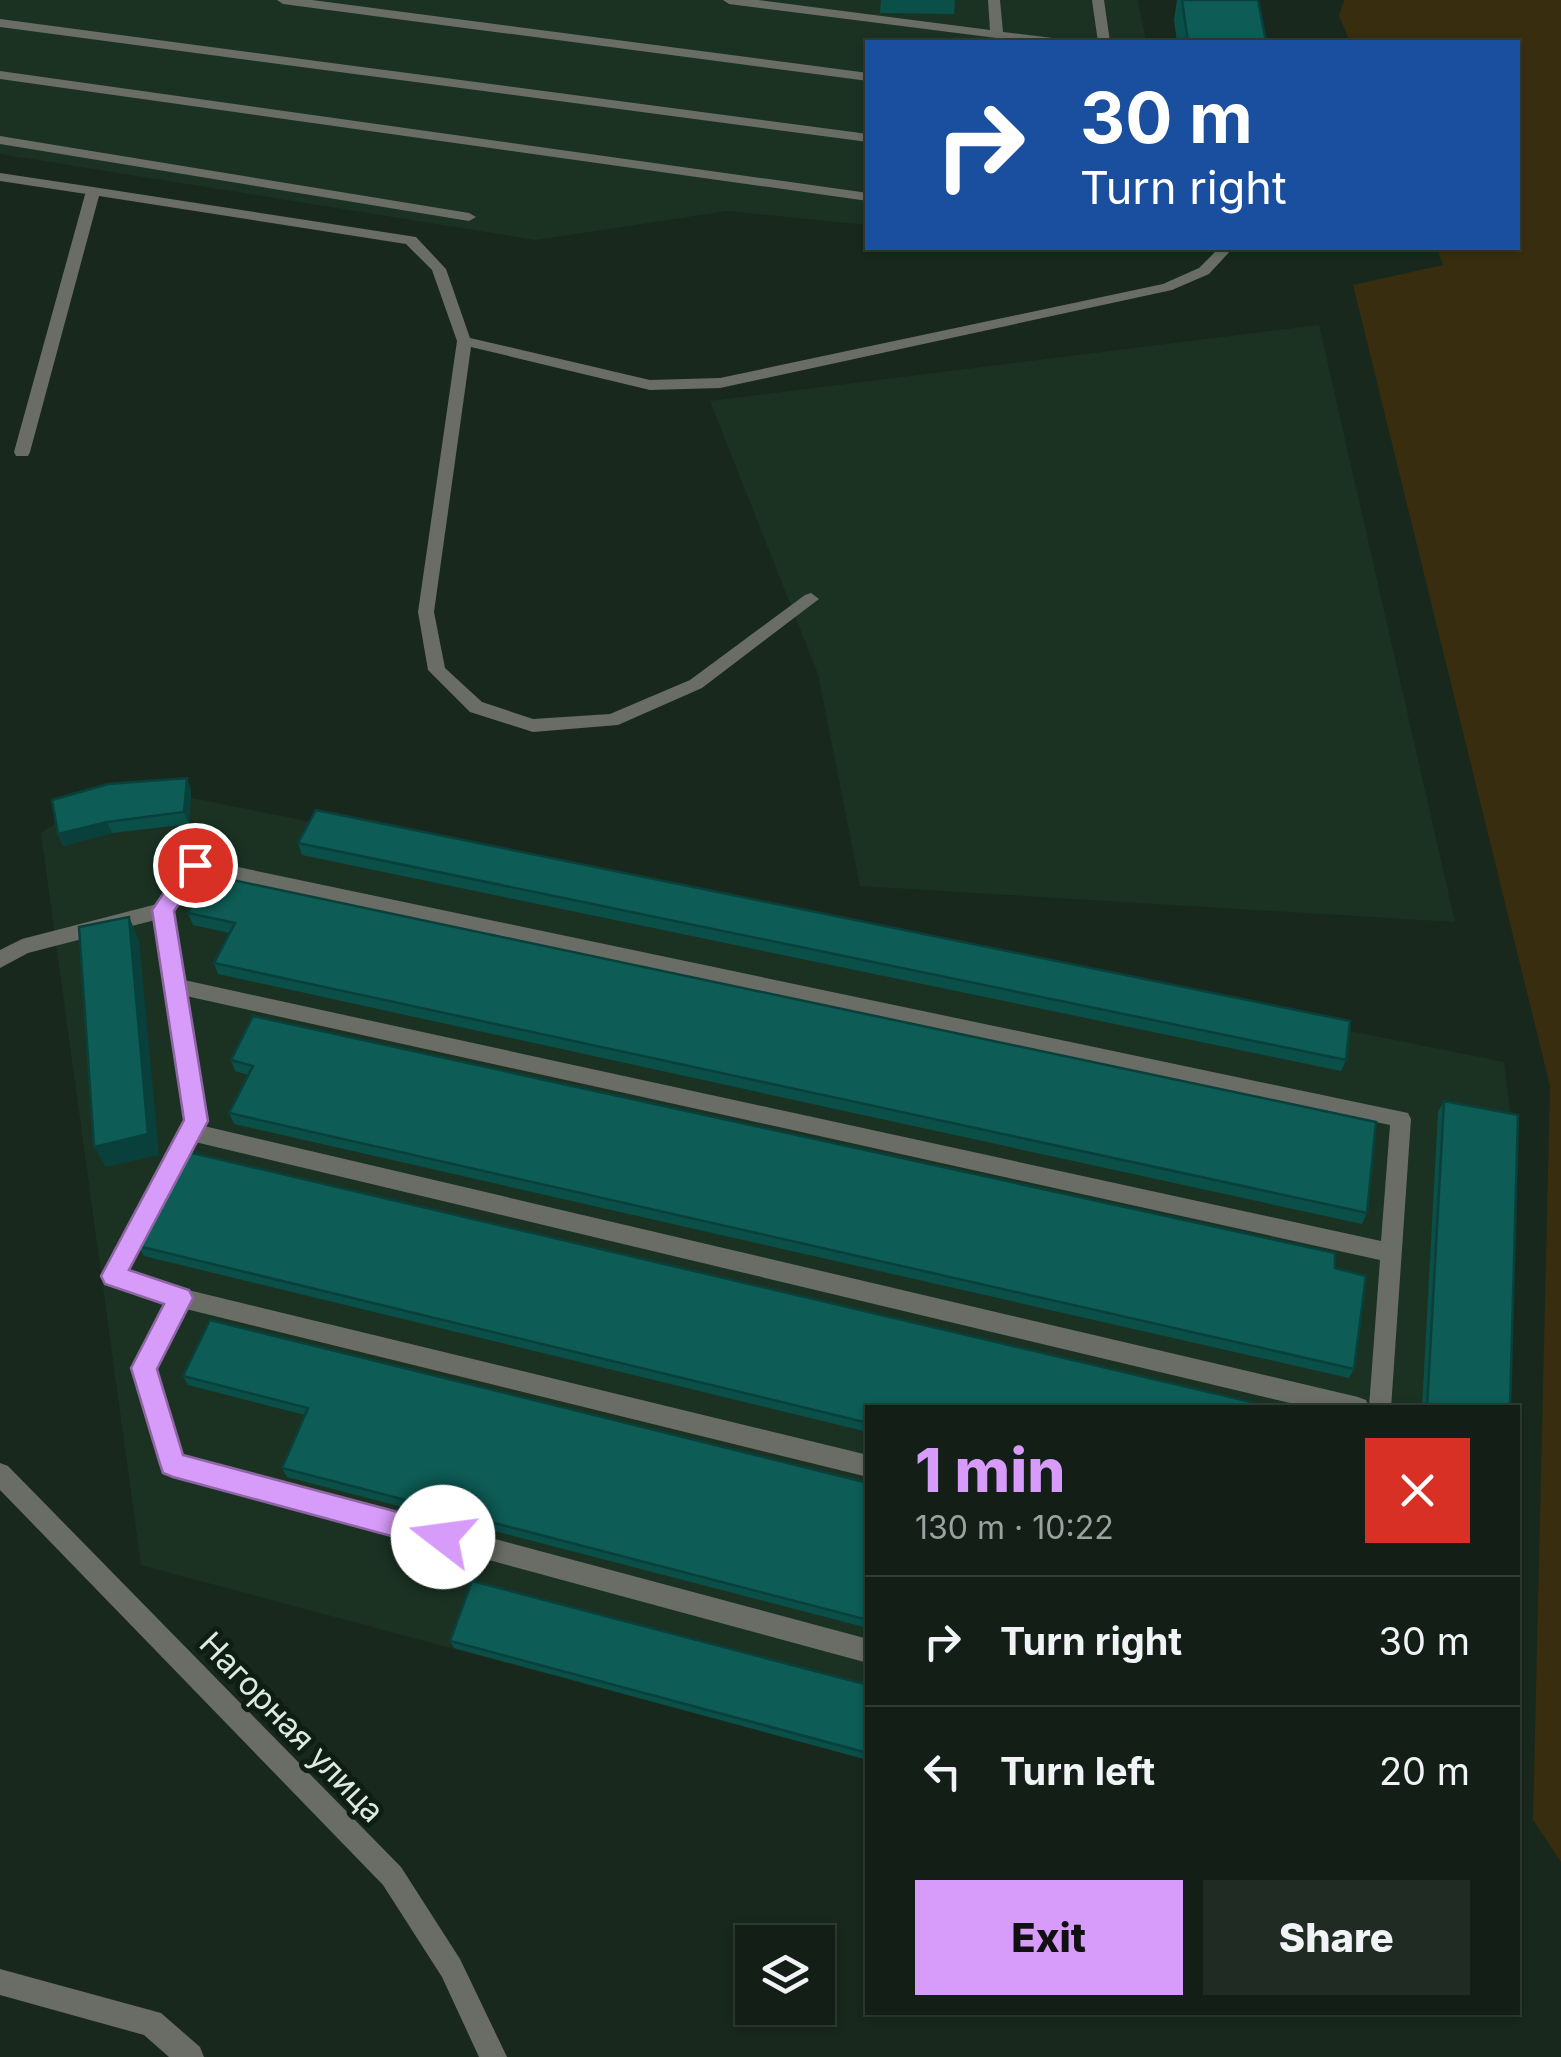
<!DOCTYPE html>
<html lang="en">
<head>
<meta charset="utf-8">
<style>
  :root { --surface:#121e16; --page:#1f2b23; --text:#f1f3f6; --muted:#9ca2a1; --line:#313c35; --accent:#d79bf9 }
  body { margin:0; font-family:Inter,sans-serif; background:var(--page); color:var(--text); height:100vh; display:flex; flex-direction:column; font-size:38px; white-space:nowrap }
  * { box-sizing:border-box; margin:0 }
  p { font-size:32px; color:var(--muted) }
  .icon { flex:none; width:55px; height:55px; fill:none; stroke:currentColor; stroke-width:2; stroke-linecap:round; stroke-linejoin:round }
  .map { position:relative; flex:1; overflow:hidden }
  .sheet { position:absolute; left:865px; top:1405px; width:655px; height:610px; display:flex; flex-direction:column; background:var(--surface); border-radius:0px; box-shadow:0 2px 8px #0004,0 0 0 2px var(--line) }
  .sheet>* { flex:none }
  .guide { position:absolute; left:865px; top:40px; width:655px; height:210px; border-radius:0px; box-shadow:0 2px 8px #0004,0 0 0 2px var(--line); background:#1a4fa0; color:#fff; overflow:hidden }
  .buttons { position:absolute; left:735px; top:1925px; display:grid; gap:20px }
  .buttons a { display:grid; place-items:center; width:100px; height:100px; border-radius:0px; background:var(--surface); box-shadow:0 2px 8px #0004,0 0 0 2px var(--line); font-size:50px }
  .pin { position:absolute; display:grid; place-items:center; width:85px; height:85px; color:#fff; margin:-42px; border:5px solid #fff; border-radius:50%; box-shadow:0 2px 10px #0007 }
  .me { position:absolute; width:110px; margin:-55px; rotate:285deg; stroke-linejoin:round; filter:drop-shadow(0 0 8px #0008) }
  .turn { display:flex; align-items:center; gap:35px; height:210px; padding:0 50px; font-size:45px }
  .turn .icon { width:130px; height:130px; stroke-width:2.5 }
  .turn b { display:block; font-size:70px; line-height:85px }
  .round { display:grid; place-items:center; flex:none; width:105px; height:105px; border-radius:0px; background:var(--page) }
  .head { display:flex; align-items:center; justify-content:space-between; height:170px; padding:0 50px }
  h1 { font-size:60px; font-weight:800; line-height:75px; color:var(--accent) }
  .button { display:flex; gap:20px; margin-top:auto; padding:20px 50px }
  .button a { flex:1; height:115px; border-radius:0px; background:var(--accent); color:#111; font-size:40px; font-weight:800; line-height:115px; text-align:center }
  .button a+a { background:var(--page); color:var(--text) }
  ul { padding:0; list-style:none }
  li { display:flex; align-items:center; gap:30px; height:130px; padding:0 50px; border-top:2px solid var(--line) }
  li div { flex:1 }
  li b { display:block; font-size:38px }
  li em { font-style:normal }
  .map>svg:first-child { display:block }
  .built { fill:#1b3223 }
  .green { fill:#382d0e }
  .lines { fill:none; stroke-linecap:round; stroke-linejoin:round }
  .lane { fill:#6a6d65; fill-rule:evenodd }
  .street { fill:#6a6d65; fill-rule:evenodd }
  .wall { fill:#0b4f49 }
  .shaded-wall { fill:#09403c }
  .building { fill:#0d5c55; stroke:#09403c; stroke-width:2.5 }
  .route { fill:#d79bf9; stroke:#8c65a2; stroke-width:2.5 }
  .labels { text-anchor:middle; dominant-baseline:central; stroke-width:10; stroke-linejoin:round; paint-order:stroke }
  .near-street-label { font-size:32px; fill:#dee9e1; stroke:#0e1e14 }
</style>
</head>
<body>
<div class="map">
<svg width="1561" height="2057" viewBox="0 0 1561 2057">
  <rect width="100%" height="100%" fill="#18281d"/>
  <g class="built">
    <path d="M0,0H1138L1146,42H868L867,225L727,211L536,240L0,154Z"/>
    <path d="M1319,325L1455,922L860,886L818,674L710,401Z"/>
    <path d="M117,783L1504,1062L1512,1126L1503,1407L868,1408L867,1760L141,1565L41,833Z"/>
  </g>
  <path class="green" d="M1344,0H1561V1862L1533,1820L1550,1086L1353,285L1443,265L1437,248H1518V42H1350L1339,16Z"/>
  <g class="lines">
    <g class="lane">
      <path d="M277,0H312L868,73V81L283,4Z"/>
      <path d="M723,0H758L990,30L988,0H1000L1003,32L1053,38L1059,42H1027L729,4Z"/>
      <path d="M1092,0H1104L1110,42H1098Z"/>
      <path d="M0,19L868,134V142L0,27Z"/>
      <path d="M0,71L868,193V201L0,79Z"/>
      <path d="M0,136L469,213L476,217L469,221L0,144Z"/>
      <path d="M93,187L416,237L446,269L470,338L650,380L720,378L1163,284L1199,268L1219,248H1233L1209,274L1172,290L720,388L650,390L471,347L434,612L445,668L482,702L533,719L610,714L690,680L805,595L811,593L819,599L702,688L618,725L533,732L470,712L428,670L418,612L457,341L432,270L406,244L99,196L30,452L28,456H16L14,452L86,191Z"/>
      <path d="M195,858L1408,1113L1411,1119L1391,1408H1311L195,1142L127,1271L180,1288L868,1455V1477L186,1309L155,1369L182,1455L868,1639V1663L165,1472L133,1368L166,1303L105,1283L102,1276L186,1121L155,920L28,953L0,968V950L22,939L157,904L188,860ZM199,873L1390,1125L1381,1241L184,980L173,911ZM186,996L1380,1260L1369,1407L1366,1400L1358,1397L204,1126L206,1121Z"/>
    </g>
    <g class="street">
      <path d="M0,173L93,187L100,191L93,195L0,181Z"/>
      <path d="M0,1463L8,1466L401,1867L460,1959L507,2057H479L442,1977L383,1885L0,1490Z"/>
      <path d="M0,1969L161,2013L200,2047L204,2057H169L144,2035L0,1995Z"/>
    </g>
  </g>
  <g class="wall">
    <path d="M881,0H955L954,14L880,13Z"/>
    <path d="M1177,0H1258L1266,42H1177L1174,20Z"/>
    <path d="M191,790L189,824L112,833L63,846L58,834Z"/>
    <path d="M298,843L1346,1060L1341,1071L302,855Z"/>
    <path d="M209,875L1367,1213L1362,1224L218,974L214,963L230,933L193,925L188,913Z"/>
    <path d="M231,1060L1335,1268L1354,1369L1349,1378L234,1124L229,1113L248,1075L235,1071Z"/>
    <path d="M1444,1101L1510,1408H1422L1438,1112Z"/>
    <path d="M138,1246L868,1408V1432L144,1256Z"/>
    <path d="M183,1376L868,1483V1628L287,1477L282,1468L305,1415L188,1385Z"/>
    <path d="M450,1641L868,1685V1760L454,1648Z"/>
  </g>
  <g class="shaded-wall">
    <path d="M187,778L191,790L189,824L184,812Z"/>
    <path d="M107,822L112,833L63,846L58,834Z"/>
    <path d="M129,917L139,940L159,1155L106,1167L94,1147Z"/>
  </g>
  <g class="building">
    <path d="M1182,0H1258L1266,42H1188Z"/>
    <path d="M187,778L184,812L107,822L58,834L52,800L108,784Z"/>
    <path d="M316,810L1350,1021L1346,1060L298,843Z"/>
    <path d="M209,875L1376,1122L1367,1213L214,963L235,923L188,913Z"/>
    <path d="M129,917L148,1134L94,1147L79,927Z"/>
    <path d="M253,1016L1335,1253V1268L1366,1276L1354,1369L229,1113L253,1066L231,1060Z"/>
    <path d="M1444,1101L1518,1115L1510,1408H1427Z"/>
    <path d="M188,1152L1276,1408H868V1423L138,1246Z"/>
    <path d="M210,1320L868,1483V1620L282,1468L308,1408L183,1376Z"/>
    <path d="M472,1581L868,1685V1753L450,1641Z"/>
  </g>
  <path class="route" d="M195,857L206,865L174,911L208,1121L129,1270L189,1290L193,1298L157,1369L183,1455L443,1524L453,1528L456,1537L453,1546L443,1550L173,1477L163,1473L160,1464L131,1368L164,1304L105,1284L101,1276L184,1120L152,910L187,859Z"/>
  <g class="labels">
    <g class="near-street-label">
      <text transform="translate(292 1727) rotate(46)">Нагорная улица</text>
    </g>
  </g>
</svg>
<div class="buttons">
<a><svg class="icon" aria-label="layers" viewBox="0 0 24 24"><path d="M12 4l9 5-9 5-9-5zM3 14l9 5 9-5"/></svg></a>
</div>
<div class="pin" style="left:195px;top:865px;background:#d93025"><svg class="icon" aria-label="arrive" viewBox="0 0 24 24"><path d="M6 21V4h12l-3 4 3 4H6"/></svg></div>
<svg class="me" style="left:443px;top:1537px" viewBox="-20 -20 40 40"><circle r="19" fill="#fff"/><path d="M0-13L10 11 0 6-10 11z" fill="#d79bf9"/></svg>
<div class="guide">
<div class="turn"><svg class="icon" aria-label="right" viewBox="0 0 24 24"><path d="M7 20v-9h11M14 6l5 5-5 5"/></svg><div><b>30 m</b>Turn right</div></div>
</div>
<section class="sheet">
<div class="head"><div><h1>1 min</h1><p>130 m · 10:22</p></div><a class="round" style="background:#d93025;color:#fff"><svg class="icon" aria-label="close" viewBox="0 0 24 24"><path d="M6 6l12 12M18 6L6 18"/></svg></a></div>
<ul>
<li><svg class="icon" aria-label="right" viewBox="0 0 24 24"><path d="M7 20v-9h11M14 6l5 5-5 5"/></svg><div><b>Turn right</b></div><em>30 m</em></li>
<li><svg class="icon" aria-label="left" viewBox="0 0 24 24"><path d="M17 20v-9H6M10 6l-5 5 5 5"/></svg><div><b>Turn left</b></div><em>20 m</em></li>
</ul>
<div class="button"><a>Exit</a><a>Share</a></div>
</section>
</div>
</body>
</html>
